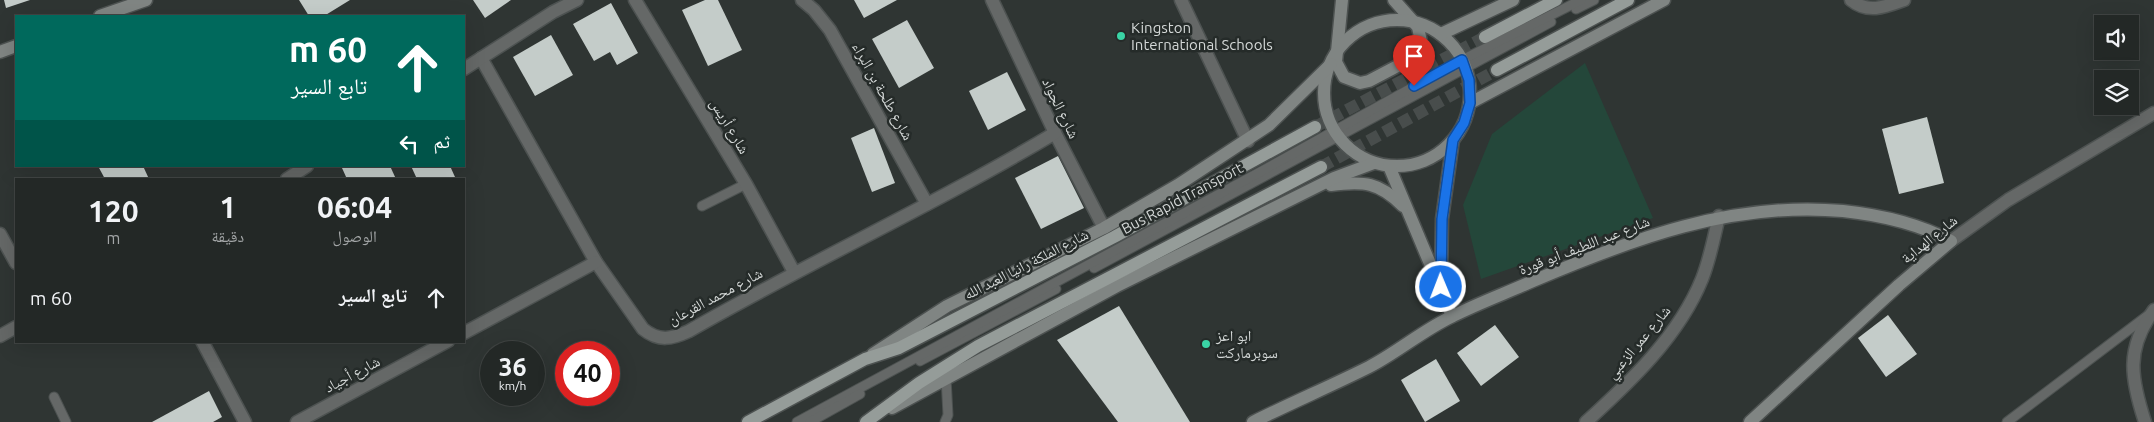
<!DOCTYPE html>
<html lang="ar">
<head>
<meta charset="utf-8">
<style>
  :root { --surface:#232826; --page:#2f3432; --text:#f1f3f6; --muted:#a3a6a7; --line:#404443 }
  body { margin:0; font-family:Ubuntu,"Noto Naskh Arabic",sans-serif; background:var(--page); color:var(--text); direction:rtl; height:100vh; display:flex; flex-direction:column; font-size:19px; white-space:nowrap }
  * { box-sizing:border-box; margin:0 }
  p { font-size:16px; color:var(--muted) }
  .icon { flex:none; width:28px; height:28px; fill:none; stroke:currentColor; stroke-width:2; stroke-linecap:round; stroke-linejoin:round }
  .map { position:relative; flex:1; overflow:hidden; direction:ltr }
  .details { position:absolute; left:15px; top:178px; width:450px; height:165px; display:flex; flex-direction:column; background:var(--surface); border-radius:0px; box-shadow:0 5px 20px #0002,0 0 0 1px var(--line); direction:rtl }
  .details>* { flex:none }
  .hud { position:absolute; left:15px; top:15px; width:450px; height:152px; border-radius:0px; box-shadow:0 5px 20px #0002,0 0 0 1px var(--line); direction:rtl; background:#00695c; color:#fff; overflow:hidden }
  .controls { position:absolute; left:2094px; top:15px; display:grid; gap:10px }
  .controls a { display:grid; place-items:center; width:45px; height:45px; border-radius:0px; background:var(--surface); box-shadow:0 5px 20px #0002,0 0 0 1px var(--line); font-size:25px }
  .speed { position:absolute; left:480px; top:341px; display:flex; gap:10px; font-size:25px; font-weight:700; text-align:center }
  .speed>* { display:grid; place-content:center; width:65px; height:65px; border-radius:50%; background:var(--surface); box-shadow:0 5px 20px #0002,0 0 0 1px var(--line); line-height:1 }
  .speed small { font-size:12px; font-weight:400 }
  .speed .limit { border:8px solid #d22; background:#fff; color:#111 }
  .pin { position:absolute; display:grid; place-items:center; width:42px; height:42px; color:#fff; margin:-51px -21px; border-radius:50% 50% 50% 0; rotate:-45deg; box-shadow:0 0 5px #0007 }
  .pin .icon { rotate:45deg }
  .me { position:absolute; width:55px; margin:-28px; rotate:359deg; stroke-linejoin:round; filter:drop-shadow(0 0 4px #0008) }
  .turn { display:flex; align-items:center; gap:18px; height:105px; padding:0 15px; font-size:22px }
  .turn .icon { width:65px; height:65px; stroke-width:2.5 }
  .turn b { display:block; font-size:35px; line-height:42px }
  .then { display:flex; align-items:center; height:48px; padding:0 15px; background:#0003; gap:10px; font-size:19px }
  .eta { display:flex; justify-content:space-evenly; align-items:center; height:85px; text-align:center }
  .eta b { font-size:30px; font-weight:700; line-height:35px }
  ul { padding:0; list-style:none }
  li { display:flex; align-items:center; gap:15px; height:70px; padding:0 15px }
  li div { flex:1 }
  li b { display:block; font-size:19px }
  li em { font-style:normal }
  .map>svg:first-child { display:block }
  .green { fill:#24473a }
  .building { fill:#c4ccc9 }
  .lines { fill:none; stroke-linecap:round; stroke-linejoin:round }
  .primary-tunnel { stroke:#484d4c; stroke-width:12; stroke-dasharray:12 6; stroke-linecap:butt }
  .lane-casing { stroke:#4d5251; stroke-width:11 }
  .street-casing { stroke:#4d5251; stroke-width:15 }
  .secondary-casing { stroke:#4d5251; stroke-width:15 }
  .primary-casing { stroke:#4d5251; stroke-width:15 }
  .lane { stroke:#656867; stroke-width:9 }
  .street { stroke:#656867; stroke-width:12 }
  .secondary { stroke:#808583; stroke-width:12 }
  .primary { stroke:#959c99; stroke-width:12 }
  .route-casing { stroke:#114b97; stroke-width:12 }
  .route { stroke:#1a73e8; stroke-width:9 }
  .poi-dot { fill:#3ad4a5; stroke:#252b29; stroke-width:2 }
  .labels { text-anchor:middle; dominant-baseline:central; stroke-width:5; stroke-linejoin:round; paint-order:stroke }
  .poi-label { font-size:15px; fill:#d4d8d7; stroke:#252b29; text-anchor:start }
  .street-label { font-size:15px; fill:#d4d8d7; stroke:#252b29 }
</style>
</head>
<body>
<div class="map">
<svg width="2154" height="422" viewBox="0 0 2154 422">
  <rect width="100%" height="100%" fill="#2f3533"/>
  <path class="green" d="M1585,63L1653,218L1481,279L1463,205L1492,134Z"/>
  <g class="building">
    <path d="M4,0H30L6,8Z"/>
    <path d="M299,0H350L324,16H309Z"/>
    <path d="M473,0H511L485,18Z"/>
    <path d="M705,0H718L742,50L708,66L682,10Z"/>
    <path d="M854,0H897L864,18Z"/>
    <path d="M611,3L638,53L617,65L610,52L594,61L573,24Z"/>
    <path d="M907,20L934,68L899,88L872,39Z"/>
    <path d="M551,35L573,75L535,96L513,57Z"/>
    <path d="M1007,72L1026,110L988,130L969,91Z"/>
    <path d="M1927,117L1944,183L1899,194L1882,129Z"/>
    <path d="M874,128L895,183L872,192L851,138Z"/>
    <path d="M1058,156L1084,208L1041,229L1015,178Z"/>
    <path d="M98,166H143L149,179H105Z"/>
    <path d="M346,166H390L396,179H347L342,168Z"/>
    <path d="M411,166H450L455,177L451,179H417Z"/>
    <path d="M1119,306L1190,422H1118L1057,340Z"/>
    <path d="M1888,315L1917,354L1886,377L1858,338Z"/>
    <path d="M1495,325L1519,357L1481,386L1457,353Z"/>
    <path d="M1436,359L1460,401L1425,422L1401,380Z"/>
    <path d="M209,391L222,417L213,422H152Z"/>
  </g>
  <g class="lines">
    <g class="primary-tunnel">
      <path d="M1315,127L1485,37"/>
      <path d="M1321,167L1497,70"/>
    </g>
    <g class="lane-casing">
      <g id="lane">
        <path d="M1576,9L1594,0"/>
        <path d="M702,206L746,184"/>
        <path d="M1094,268L1551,22"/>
        <path d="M920,361L1056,289"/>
        <path d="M54,397L66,422"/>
        <path d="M797,422L1260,172L1462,60L1581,0"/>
        <path d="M810,422L860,394"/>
        <path d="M945,422L948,415L946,378"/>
        <path d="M2007,422L2147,316"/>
      </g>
    </g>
    <g class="street-casing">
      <g id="street">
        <path d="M635,0L746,184L794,272"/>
        <path d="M802,0L814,10L830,30L927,204"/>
        <path d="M992,0L1055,133L1104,228"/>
        <path d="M1181,0L1248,141"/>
        <path d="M1851,0C1868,14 1885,7 1904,0"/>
        <path d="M481,58L596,262L643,329C659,342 672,339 689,331C809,262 936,204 1055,133"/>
        <path d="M464,69L553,12L577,0"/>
        <path d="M287,179L307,166"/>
        <path d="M0,234L16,263"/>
        <path d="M1951,241L2008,200L2154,113"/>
        <path d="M464,333L596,262"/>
        <path d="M0,336L16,327"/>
        <path d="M202,341L245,422"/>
        <path d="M297,422L448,341"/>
        <path d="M1586,422C1630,382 1679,336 1702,279C1710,259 1714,237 1719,216"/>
        <path d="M2145,422C2131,379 2125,349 2154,310"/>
      </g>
    </g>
    <g class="secondary-casing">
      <g id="secondary">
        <path d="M1342,0L1336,62L1344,77L1360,83L1369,81L1407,61L1418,50L1421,42L1418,27L1394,0"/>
        <path d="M100,16L146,0"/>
        <circle cx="1397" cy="93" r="73"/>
        <path d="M1441,34L1513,0"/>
        <path d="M0,52L16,46"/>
        <path d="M1470,103L1664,0"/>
        <path d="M1389,166L1452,316"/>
        <path d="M1331,185C1364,181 1379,182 1403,206"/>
        <path d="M1441,282L1442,219L1453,140"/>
        <path d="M873,354L947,306L1104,228L1178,185L1269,125L1331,64"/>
        <path d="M892,408L1117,286L1334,178L1374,163"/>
        <path d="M1253,422C1291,403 1331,386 1369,367C1398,352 1423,330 1453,316C1479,303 1506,293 1533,281C1632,239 1732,201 1843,211C1881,215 1917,223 1951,241L1899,285L1750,422"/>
      </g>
    </g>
    <g class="primary-casing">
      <g id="primary">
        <path d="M1485,37L1556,0"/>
        <path d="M1497,70L1628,0"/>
        <path d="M748,422L865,359L899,348L1114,237L1315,127"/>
        <path d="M866,422L919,383L978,346L1321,167"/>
      </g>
    </g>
    <use href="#lane" class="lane"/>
    <use href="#street" class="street"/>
    <use href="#secondary" class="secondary"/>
    <use href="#primary" class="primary"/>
  </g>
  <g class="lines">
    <g class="route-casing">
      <path id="route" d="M1414,86L1462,60L1469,80L1470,103L1464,123L1453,140L1442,219L1441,287"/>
    </g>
    <use href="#route" class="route"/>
  </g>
  <g class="poi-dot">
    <circle cx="1121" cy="36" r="5"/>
    <circle cx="1206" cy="344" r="5"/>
  </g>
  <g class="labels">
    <g class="poi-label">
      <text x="1131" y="27">Kingston<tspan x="1131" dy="17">International Schools</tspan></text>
      <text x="1216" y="335">ابو اعز<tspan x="1216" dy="17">سوبرماركت</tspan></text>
    </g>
    <g class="street-label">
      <text transform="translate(883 91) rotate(61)">شارع طلحة بن البراء</text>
      <text transform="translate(1061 108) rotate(64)">شارع الجواد</text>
      <text transform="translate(730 126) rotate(59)">شارع أريس</text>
      <text transform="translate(1182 198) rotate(-28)">Bus Rapid Transport</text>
      <text transform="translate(1929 239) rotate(-39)">شارع الهداية</text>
      <text transform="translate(1584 245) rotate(-21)">شارع عبد اللطيف أبو قورة</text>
      <text transform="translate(1026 264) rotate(-27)">شارع الملكة رانيا العبد الله</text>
      <text transform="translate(715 296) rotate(-28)">شارع محمد القرعان</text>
      <text transform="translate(1638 342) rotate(-50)">شارع عمر الزعبي</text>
      <text transform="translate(352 374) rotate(-28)">شارع أجياد</text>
    </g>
  </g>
</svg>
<div class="controls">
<a><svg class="icon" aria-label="sound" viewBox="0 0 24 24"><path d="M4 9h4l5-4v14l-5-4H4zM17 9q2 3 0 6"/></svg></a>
<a><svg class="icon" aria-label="layers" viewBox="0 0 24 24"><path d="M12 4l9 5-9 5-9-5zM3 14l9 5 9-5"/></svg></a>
</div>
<div class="speed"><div>36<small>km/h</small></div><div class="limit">40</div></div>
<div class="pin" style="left:1414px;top:86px;background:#d93025"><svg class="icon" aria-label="arrive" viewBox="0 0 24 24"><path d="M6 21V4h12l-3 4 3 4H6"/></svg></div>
<svg class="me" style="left:1441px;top:287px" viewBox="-20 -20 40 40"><circle r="17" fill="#1a73e8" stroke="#fff" stroke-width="3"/><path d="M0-11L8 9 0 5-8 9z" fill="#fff"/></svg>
<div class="hud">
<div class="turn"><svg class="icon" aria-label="ahead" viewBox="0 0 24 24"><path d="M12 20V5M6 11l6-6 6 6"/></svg><div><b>60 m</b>تابع السير</div></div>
<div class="then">ثم<svg class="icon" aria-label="left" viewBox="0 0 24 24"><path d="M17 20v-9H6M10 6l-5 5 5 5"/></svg></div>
</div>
<section class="details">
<div class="eta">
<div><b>06:04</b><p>الوصول</p></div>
<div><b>1</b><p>دقيقة</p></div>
<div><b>120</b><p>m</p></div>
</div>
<ul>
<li><svg class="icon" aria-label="ahead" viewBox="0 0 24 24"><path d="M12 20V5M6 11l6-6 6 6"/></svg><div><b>تابع السير</b></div><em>60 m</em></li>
</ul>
</section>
</div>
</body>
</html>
